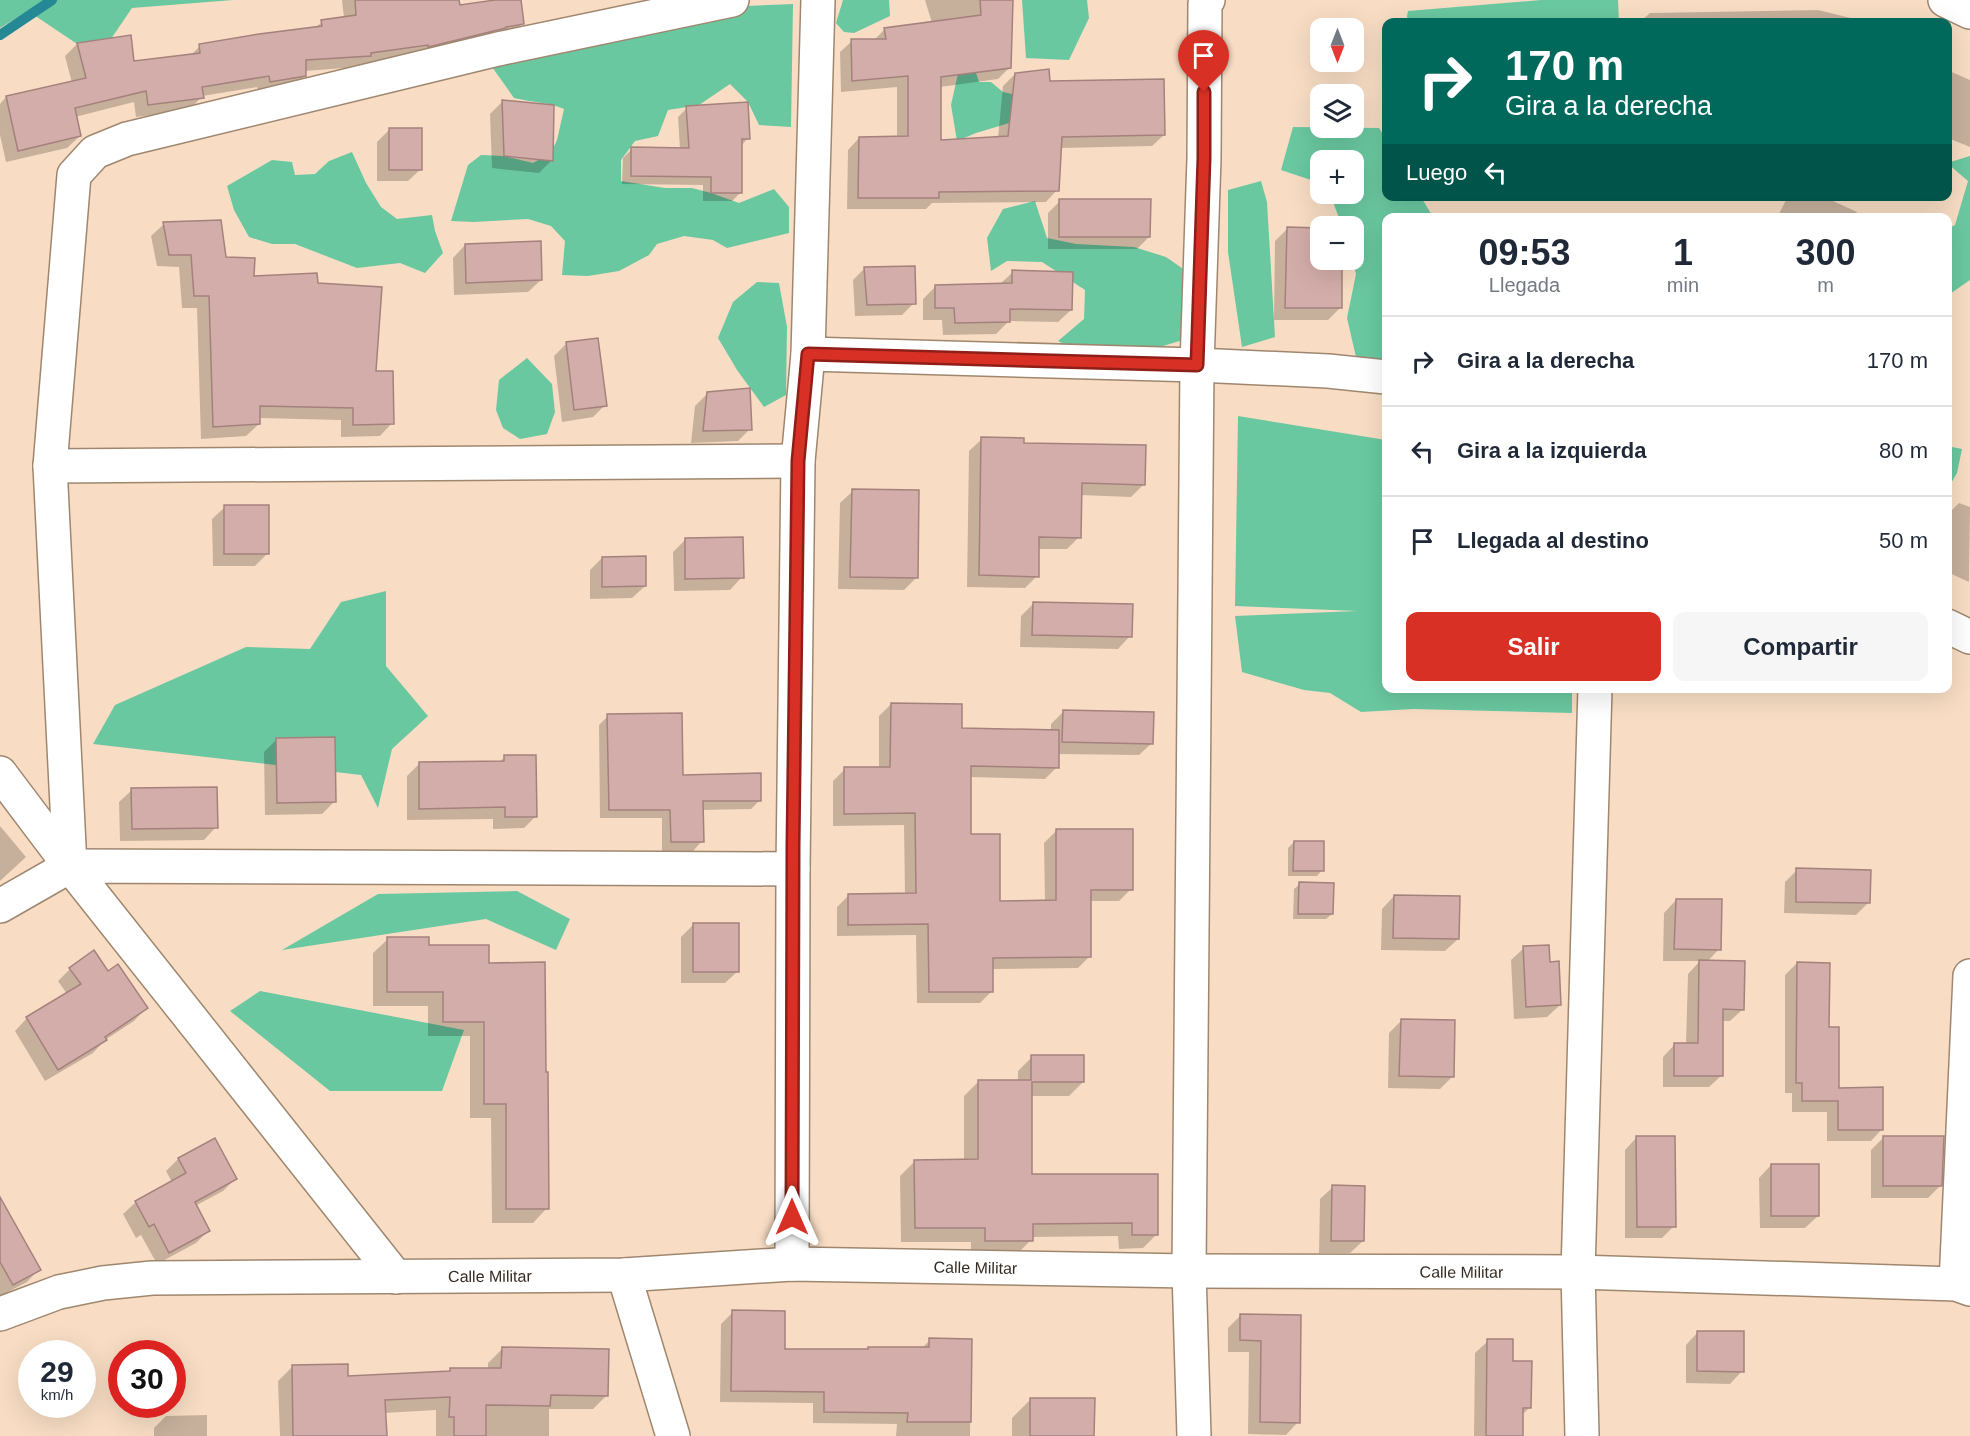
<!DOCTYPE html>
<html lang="es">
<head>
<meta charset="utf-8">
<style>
  :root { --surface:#fff; --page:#f6f6f7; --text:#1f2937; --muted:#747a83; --line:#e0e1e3; --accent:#d93025 }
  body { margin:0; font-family:Helvetica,sans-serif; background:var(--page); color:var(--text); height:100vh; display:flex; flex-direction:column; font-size:22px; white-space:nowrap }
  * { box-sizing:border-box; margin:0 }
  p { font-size:20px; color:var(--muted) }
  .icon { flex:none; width:33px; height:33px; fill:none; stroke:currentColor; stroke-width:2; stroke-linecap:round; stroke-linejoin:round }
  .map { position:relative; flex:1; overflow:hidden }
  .side { position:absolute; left:1382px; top:213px; width:570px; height:480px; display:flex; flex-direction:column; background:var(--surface); border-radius:12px; box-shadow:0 6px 24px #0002 }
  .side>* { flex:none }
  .top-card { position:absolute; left:1382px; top:18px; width:570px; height:183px; border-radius:12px; box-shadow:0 6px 24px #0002; background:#00695c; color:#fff; overflow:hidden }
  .needle { width:39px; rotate:180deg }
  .tools { position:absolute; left:1310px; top:18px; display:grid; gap:12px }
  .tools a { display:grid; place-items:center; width:54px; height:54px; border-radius:12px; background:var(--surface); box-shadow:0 6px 24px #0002; font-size:30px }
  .speed { position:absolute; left:18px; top:1340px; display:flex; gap:12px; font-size:30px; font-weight:700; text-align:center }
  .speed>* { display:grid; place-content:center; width:78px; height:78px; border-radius:50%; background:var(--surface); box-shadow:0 6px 24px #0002; line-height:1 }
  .speed small { font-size:15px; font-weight:400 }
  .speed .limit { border:9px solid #d22; background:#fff; color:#111 }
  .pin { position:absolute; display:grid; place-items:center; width:51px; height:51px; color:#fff; margin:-62px -26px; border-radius:50% 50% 50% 0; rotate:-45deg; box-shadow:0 0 6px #0007 }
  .pin .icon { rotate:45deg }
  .me { position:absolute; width:66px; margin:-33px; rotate:0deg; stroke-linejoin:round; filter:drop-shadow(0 0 4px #0008) }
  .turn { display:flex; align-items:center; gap:21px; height:126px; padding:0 24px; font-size:27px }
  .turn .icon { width:78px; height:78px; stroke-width:2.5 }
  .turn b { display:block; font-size:42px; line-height:51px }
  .then { display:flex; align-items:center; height:57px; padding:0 24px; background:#0003; gap:12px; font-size:22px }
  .eta { display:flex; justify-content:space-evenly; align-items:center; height:102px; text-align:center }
  .eta b { font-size:36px; font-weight:700; line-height:42px }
  .action { display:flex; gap:12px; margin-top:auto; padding:12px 24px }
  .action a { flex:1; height:69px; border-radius:12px; background:var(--accent); color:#fff; font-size:24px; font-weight:700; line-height:69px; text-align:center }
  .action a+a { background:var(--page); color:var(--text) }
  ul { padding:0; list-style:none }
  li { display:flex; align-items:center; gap:18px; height:90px; padding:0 24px; border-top:2px solid var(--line) }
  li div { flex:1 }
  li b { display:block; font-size:22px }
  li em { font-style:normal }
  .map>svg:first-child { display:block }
  .green { fill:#6ac8a0 }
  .shadow { fill:#0003 }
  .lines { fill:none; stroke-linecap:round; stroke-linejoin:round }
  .stream { stroke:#258895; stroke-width:10 }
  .building { fill:#d3ada9; stroke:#a5817d; stroke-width:1.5 }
  .street-casing { stroke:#9f876f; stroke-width:36 }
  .street { stroke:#fff; stroke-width:33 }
  .route-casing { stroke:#8d1f18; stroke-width:15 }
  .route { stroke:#d93025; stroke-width:10 }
  .labels { text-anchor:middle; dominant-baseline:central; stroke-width:4.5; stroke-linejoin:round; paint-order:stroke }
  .street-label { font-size:16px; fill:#372c23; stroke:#fdeddd }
</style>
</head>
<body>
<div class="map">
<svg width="1970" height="1436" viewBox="0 0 1970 1436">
  <rect width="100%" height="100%" fill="#f8ddc4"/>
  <g class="green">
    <path d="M0,0H233L132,8L98,58L28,11L0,28Z"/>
    <path d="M843,0H889L890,16L854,33L844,32L836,23Z"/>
    <path d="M1022,0H1087L1089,18L1069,60L1026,58Z"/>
    <path d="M1541,0H1618L1619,22H1406L1408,11Z"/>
    <path d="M793,4L791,127L759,125L748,102L730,84L699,105L668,110L658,136L635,141L621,160V181L665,188H692L711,193L739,203L774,189L789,207V233L727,248L713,240L684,236L657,244L649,255L619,271L588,276L562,275L565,241L551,226L528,219L474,222L451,221L468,165L481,155L504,156L533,163L551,153L557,140L564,109C549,102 530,102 514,98L492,67L697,8Z"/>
    <path d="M968,48L979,82H991L1003,92L1045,101L1016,121L976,133L957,141L951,105L959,69Z"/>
    <path d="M1293,127L1379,128L1386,139V196L1421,197L1433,217L1386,218V369L1356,357L1347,318L1356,274L1352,260H1353V226H1342L1330,194H1353V160H1320V183L1281,170Z"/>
    <path d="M352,152L366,183L381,207L397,219L432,215L435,231L443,253L425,273L400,263L357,268L295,244H272L249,237L234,210L227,186L272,160L292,162L295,175L315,174L329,161Z"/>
    <path d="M1970,156V280L1947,296V229L1955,225L1968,181L1947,163Z"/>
    <path d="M1261,181L1267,202L1275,337L1242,347L1228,252V190Z"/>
    <path d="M1035,201L1047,238L1076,244L1134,247L1166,257L1189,273V338L1144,352L1087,356L1058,341L1084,319L1085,290L1042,262L1007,261L991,271L987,238L1003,209Z"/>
    <path d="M757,282L779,283L787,327L786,395L764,407L737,370L718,338L733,302Z"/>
    <path d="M527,358L552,384L555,412L547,434L520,439L503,428L496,410L499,380Z"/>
    <path d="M1238,416L1386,440V688L1572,689V713L1413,709L1361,712L1330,693L1304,690L1242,672L1235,616L1357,611L1235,606Z"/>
    <path d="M1947,446L1962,449L1957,473L1947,490Z"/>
    <path d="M386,591V666L428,716L392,749L378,808L361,775L93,744L115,705L246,647L310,649L341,602Z"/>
    <path d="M517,891L570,919L556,950L486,919L282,950L378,894Z"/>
    <path d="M260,991L464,1030L442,1091H330L230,1011Z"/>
  </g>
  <g class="shadow">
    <path d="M342,0H458V6L520,0L522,24L510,36L416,56L360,65L357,67L305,71V76L292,88L258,94L257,87L202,96L190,110L136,117L134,102L75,117L80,136L67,148L6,162L0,135V104L6,97L72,83L65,56L77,44L130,36L133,63L190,56L200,46L315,28L322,22L344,18Z"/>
    <path d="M925,0H1011L1010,67L998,79L940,87V141L998,138L1003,86L1015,74L1048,83L1164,135L1152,146L1060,148L1057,190L1046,202L932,203L926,209H847L848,150L859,138L897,137V87L841,92L840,52L852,41L874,40L885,29L932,23Z"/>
    <path d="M1818,10L1867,22H1640L1650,13Z"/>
    <path d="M1947,70L1970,80V147L1948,138L1947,141Z"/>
    <path d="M502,102L552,160L539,173L492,168L490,114Z"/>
    <path d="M687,108L748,138L741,146V192L732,201H703V185L622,184L623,158L632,149H680L678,117Z"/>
    <path d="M389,130L421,169L408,181H377V142Z"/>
    <path d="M1788,196H1822L1857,212L1854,218H1777Z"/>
    <path d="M1060,201L1149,237L1137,249H1048V213Z"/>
    <path d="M164,224L225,258L253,278L316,284L374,373L392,423L380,436L341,437V420L259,418V424L246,436L201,439L197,308H182L179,267L157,266L151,236Z"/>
    <path d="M1288,228L1320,229V260H1341L1340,308L1328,320H1274L1275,241Z"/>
    <path d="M465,245L541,280L528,292L454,295L453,258Z"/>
    <path d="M865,268L914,303L902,315L855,316L853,280Z"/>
    <path d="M1013,272L1071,310L1058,322L1009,321L996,334L943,335L942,320H923V299L936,286L1000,284Z"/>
    <path d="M566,344L605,405L593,417L562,422L554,356Z"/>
    <path d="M708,393L750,429L738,441L691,443L695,406Z"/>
    <path d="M982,439L1023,444L1144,484L1131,497L1080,495L1079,537L1067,549H1037V576L1025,588L967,587L969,451Z"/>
    <path d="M853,491L916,578L904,590L838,589L840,503Z"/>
    <path d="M1959,503L1970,507L1969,582L1947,572V515Z"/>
    <path d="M225,507L268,553L255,566H213L212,519Z"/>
    <path d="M686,539L742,577L730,590L674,591L673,552Z"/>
    <path d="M602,558L645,586L632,598L590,599V570Z"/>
    <path d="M1033,604L1130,636L1118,649L1020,647L1021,616Z"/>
    <path d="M891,704L960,730L1051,732V724L1064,711L1152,743L1139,755L1058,754L1057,767L1045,779L969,777V836L999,902H1045L1044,843L1056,831L1131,889L1119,901H1089L1090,956L1078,968L992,969V991L980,1003H917L916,935L837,936V907L849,895H905L904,825L833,826V781L845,769H879V716Z"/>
    <path d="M608,716L682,776L760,800L751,809L702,810V841L693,851H662V818H600L599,725Z"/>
    <path d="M277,739L335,801L322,814L265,815L264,752Z"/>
    <path d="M505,757L536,816L524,828L493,829V819L407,820V776L419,764L499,762Z"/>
    <path d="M132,790L216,827L204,840L120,841L119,802Z"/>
    <path d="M0,826L26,857L0,881Z"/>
    <path d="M1294,842L1322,870L1317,876H1288V848Z"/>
    <path d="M1797,870L1869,902L1856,915L1784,913L1785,882Z"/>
    <path d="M1300,884L1332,914L1326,919H1293L1294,889Z"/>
    <path d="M1394,896L1458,939L1445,951L1381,950L1382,909Z"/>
    <path d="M1676,900L1719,949L1707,962L1743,1009L1730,1021H1722V1075L1709,1087H1663V1057L1675,1044H1686L1688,974L1700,961H1663L1664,913Z"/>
    <path d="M693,925L738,971L725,983H681V937Z"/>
    <path d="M388,939L428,947L488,965L547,1208L533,1223H492L491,1118H470V1036H428V1006H373V953Z"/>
    <path d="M1524,948L1549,963L1560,1005L1547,1017L1514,1019L1511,960Z"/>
    <path d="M1796,964H1829L1827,1029L1838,1089L1882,1129L1871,1141H1827V1112H1792V1093H1785V975Z"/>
    <path d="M70,969L108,973L146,1008L134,1021L105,1040L93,1053L45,1081L15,1031L27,1018L67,994L58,981Z"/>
    <path d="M1401,1021L1452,1077L1440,1089L1388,1088L1389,1033Z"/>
    <path d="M1032,1057L1083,1082L1069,1096H1030L1031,1175L1157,1234L1143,1248L1119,1249L1118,1236L1031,1237V1240L1017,1254L971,1255V1242H901L900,1176L915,1161H964V1096L978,1082H1018V1071Z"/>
    <path d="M1637,1137L1674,1226L1662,1238H1625V1150Z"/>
    <path d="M1884,1137L1940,1186L1928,1198H1871V1150Z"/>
    <path d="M178,1159L235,1179L223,1191L195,1206L209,1230L196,1243L157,1264L141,1235L136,1238L123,1214L136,1202L172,1182L166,1171Z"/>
    <path d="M1771,1165L1818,1216L1805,1228H1760L1759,1178Z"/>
    <path d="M1333,1187L1363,1241L1350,1253H1319L1320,1199Z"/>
    <path d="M0,1201L39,1269L27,1282L0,1296Z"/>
    <path d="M733,1312L784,1351H865L868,1348L921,1349L930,1340L971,1341L970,1436H896L897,1424L813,1423V1403L720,1402L721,1324Z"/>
    <path d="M1240,1316H1300L1298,1422L1286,1435L1248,1434L1249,1352H1228V1328Z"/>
    <path d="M1698,1332L1742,1371L1730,1384L1686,1383V1345Z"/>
    <path d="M1488,1341L1512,1363L1530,1407L1521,1416V1436H1474L1475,1353Z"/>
    <path d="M502,1349L607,1395L593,1409H549V1436H436V1410L384,1413L386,1436H280L278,1381L292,1367L347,1378L448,1372L451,1369H488V1363Z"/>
    <path d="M1031,1399L1093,1436H1012V1418Z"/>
    <path d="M207,1415V1436H154V1428L166,1416Z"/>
  </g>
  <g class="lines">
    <path class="stream" d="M0,35L52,0"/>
  </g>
  <g class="building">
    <path d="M355,0H459L460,5L495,0H521L524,24L506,27V28L428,47V45L371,53V56L306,60V76L270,82L269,76L202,87L204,98L148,105L146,91L75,108L81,136L18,151L6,96L86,78L77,43L131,35L134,61L200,53L199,44L259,34L322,26L321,20L356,15Z"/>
    <path d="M980,0H1013L1011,68L941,77V140L1008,136L1015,73L1049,69L1050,81L1164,79L1165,135L1062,137L1059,191L939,192V198H858L859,137L908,136V76L852,81L851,39H886L884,28L981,15Z"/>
    <path d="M502,100L554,105L553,161L504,156Z"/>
    <path d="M748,102L750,139H742V193H711V177L631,176V147L689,148L686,106Z"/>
    <rect x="389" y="128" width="33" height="42"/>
    <path d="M1059,199H1151L1150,237H1059Z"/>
    <path d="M221,220L226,257L255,258L254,276L317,273L318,283L382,287L376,371H393L394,424L353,425V408L260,406V424L213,427L209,296H194L191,255H169L163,222Z"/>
    <path d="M1287,227L1320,228V260H1342V308H1285Z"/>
    <path d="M541,241L542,280L466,283L465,244Z"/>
    <path d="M915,266L916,304L867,305L864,267Z"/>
    <path d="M1012,270L1073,272L1072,310L1010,309V322L955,323L954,308H935V285L1012,283Z"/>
    <path d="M598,338L607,406L574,410L566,342Z"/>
    <path d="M750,388L752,430L703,431L707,392Z"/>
    <path d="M981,437L1024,438V443L1146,445L1145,485L1082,483L1081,538L1039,537V577L979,575Z"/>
    <path d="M852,489L919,490L918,578L850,577Z"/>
    <rect x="224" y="505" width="45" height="49"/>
    <path d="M743,537L744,578L685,579V538Z"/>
    <path d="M646,556V586L602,587V557Z"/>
    <path d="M1033,602L1133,604L1132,637L1032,635Z"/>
    <path d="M891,703L962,704V728L1059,730V768L971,766V834H1000V901L1056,900V829H1133V890H1091V957L993,958V992H929L928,924L848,925V894L916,893L915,813L844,814V767H890Z"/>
    <path d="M1063,710L1154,712L1153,744L1062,742Z"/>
    <path d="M682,713L683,775L761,773V801H703L704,842H671L670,810H609L607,714Z"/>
    <path d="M335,737L336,802L277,803L276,738Z"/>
    <path d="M504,755H536L537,817H505V807L419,809V762L504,761Z"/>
    <path d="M217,787L218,828L132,829L131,788Z"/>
    <path d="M1294,841H1324V871H1293Z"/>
    <path d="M1796,868L1871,870L1870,903L1796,902Z"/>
    <path d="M1299,882L1334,883L1333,914H1298Z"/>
    <path d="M1394,895L1460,896L1459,939L1393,938Z"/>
    <path d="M1676,899H1722L1721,950L1674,949Z"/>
    <rect x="693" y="923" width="46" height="49"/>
    <path d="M387,937H429V945H489V963L545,962L546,1072H548L549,1209H506V1104H484V1022H443V992H387Z"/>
    <path d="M1549,945L1550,962L1559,961L1561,1005L1526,1007L1523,946Z"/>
    <path d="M94,950L108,971L118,964L148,1008L105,1037L107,1040L58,1070L26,1017L81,984L69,968Z"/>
    <path d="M1699,960L1745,961L1744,1010L1723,1009V1076H1674V1043H1698Z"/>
    <path d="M1797,962L1830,963L1829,1027H1839V1088L1883,1087V1130H1838V1101H1802V1083H1796Z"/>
    <path d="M1401,1019L1455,1020L1454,1077L1399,1076Z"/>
    <path d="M1031,1055H1084V1082H1032V1174H1158V1235H1132V1223L1033,1224V1241H985V1228H915L914,1160L978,1159V1080H1031Z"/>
    <path d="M1636,1136H1675L1676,1227H1637Z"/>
    <path d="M1883,1136H1944L1942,1186H1883Z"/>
    <path d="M215,1138L237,1179L195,1202L210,1231L169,1253L154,1224L149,1227L135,1201L186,1173L178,1158Z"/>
    <rect x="1771" y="1164" width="48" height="52"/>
    <path d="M1332,1185L1365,1186L1364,1241H1331Z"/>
    <path d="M0,1197L41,1270L13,1285L0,1262Z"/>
    <path d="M732,1310L785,1311V1349H868V1347H929V1338L972,1339L971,1422H907L908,1413L824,1412V1392L731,1391Z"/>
    <path d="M1240,1314L1301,1315L1300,1423L1260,1422L1261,1341L1240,1340Z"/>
    <path d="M1697,1331H1744V1372L1697,1371Z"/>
    <path d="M1487,1339H1513V1361H1532L1531,1408H1523V1436H1486Z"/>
    <path d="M502,1347L609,1349L608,1396L551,1395L550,1406L486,1405V1436H454V1417H449L450,1397L385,1400L387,1436H293L292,1365L348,1364V1376L450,1371V1368H501Z"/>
    <path d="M1030,1398H1095L1094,1436H1030Z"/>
  </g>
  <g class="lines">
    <g class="street-casing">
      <g id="street">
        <path d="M1945,0L1970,12"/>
        <path d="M808,354L1197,365L1328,371L1386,377"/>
        <path d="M50,466L798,461"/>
        <path d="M1947,626L1970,637"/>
        <path d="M0,773L70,866L396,1277"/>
        <path d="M70,866L50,466L74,175L95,152L127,139L498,49L732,0"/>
        <path d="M0,906L70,866L793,869"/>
        <path d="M792,1264L793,869L798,461L808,354L818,0"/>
        <path d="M624,1275L673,1436"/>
        <path d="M1956,1284L1970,976"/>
        <path id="s1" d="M0,1314L59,1292L103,1283L152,1278L624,1275L792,1264L1189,1271L1578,1272L1956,1284L1970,1289"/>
        <path d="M1194,1436L1189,1271L1197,365L1204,158L1205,4L1208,0"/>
        <path d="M1582,1436L1578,1272L1595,688"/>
      </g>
    </g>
    <use href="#street" class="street"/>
  </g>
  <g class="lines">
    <g class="route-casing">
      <path id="route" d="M792,1217L793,846L798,461L808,354L1197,365L1204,158V92"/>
    </g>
    <use href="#route" class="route"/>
  </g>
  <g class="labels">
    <g class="street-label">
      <text stroke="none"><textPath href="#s1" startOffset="981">Calle Militar</textPath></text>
      <text stroke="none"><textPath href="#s1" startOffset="1467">Calle Militar</textPath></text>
      <text stroke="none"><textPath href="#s1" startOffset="495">Calle Militar</textPath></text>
    </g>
  </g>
</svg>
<div class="tools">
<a><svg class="needle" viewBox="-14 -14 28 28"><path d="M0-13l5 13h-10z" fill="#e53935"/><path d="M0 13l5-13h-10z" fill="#747a83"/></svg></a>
<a><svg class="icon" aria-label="layers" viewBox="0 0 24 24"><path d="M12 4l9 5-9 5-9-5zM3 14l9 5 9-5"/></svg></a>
<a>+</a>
<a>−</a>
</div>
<div class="speed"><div>29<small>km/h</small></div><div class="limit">30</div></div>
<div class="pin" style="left:1204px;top:92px;background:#d93025"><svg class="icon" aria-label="arrive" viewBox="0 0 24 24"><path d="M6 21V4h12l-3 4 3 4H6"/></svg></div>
<svg class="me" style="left:792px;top:1217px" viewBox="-20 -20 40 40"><path d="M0-17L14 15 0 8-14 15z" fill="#d93025" stroke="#fff" stroke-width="4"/></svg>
<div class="top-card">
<div class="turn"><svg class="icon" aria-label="right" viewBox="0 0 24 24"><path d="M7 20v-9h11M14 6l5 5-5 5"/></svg><div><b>170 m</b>Gira a la derecha</div></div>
<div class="then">Luego<svg class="icon" aria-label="left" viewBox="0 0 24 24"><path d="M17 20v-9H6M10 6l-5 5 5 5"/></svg></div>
</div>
<section class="side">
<div class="eta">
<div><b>09:53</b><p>Llegada</p></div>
<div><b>1</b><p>min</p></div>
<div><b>300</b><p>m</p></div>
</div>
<ul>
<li><svg class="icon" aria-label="right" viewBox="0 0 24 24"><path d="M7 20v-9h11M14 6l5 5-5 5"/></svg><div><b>Gira a la derecha</b></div><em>170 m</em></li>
<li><svg class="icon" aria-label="left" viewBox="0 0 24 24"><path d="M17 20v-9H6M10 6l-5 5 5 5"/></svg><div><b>Gira a la izquierda</b></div><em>80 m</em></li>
<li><svg class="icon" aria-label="arrive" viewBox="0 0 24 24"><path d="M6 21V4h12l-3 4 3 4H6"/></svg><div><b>Llegada al destino</b></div><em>50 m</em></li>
</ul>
<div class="action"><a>Salir</a><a>Compartir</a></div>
</section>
</div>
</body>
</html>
